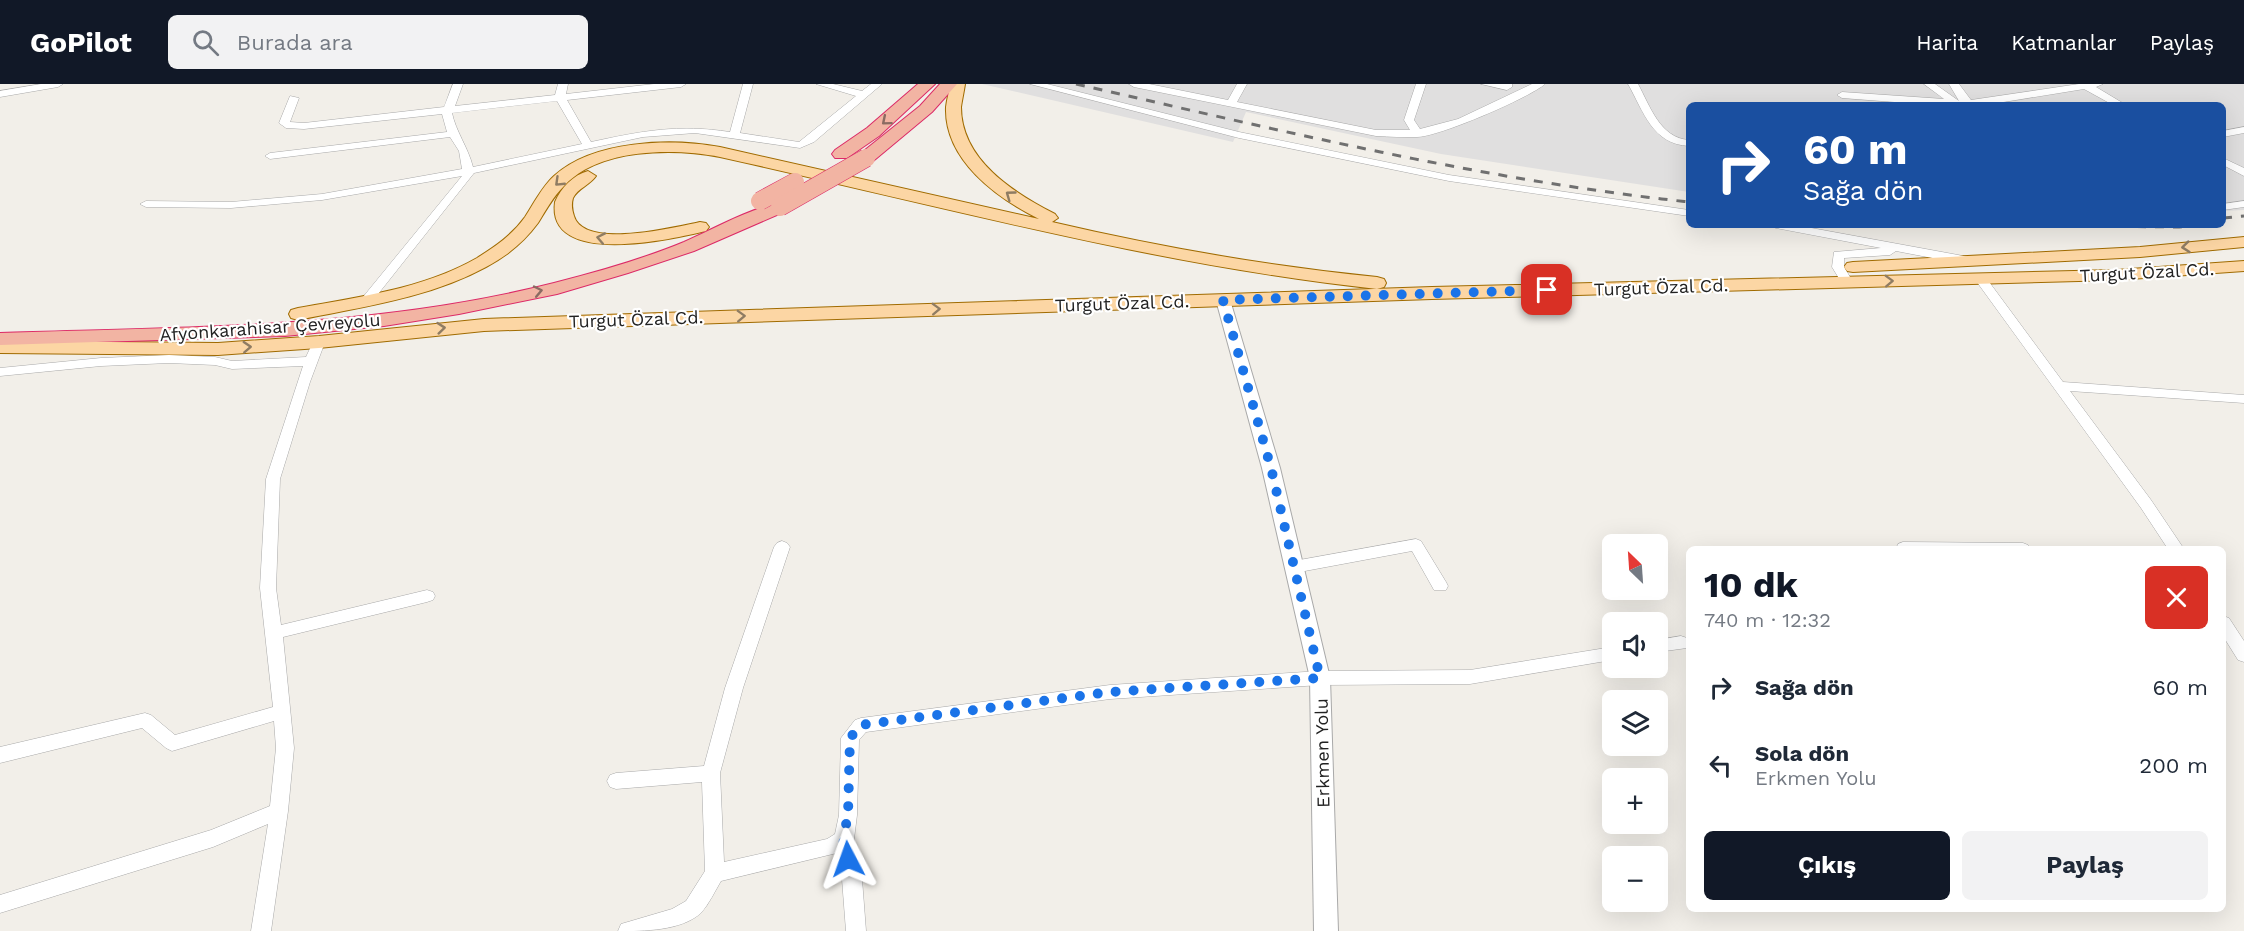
<!DOCTYPE html>
<html lang="tr">
<head>
<meta charset="utf-8">
<style>
  :root { --surface:#fff; --page:#f2f2f3; --text:#1f2937; --muted:#747a83; --accent:#111827 }
  body { margin:0; font-family:"Work Sans",sans-serif; background:var(--page); color:var(--text); height:100vh; display:flex; flex-direction:column; font-size:22px; white-space:nowrap }
  * { box-sizing:border-box; margin:0 }
  p { font-size:20px; color:var(--muted) }
  .icon { flex:none; width:33px; height:33px; fill:none; stroke:currentColor; stroke-width:2; stroke-linecap:round; stroke-linejoin:round }
  .map { position:relative; flex:1; overflow:hidden }
  .details { position:absolute; left:1686px; top:462px; width:540px; height:366px; display:flex; flex-direction:column; background:var(--surface); border-radius:9px; box-shadow:0 6px 24px #0002 }
  .details>* { flex:none }
  .guide { position:absolute; left:1686px; top:18px; width:540px; height:126px; border-radius:9px; box-shadow:0 6px 24px #0002; background:#1a4fa0; color:#fff; overflow:hidden }
  .needle { width:39px; rotate:335deg }
  .tools { position:absolute; left:1602px; top:450px; display:grid; gap:12px }
  .tools a { display:grid; place-items:center; width:66px; height:66px; border-radius:9px; background:var(--surface); box-shadow:0 6px 24px #0002; font-size:30px }
  .pin { position:absolute; display:grid; place-items:center; width:51px; height:51px; color:#fff; margin:-26px; border-radius:12px; box-shadow:0 3px 9px #0006 }
  .me { position:absolute; width:66px; margin:-33px; rotate:356deg; stroke-linejoin:round; filter:drop-shadow(0 0 4px #0008) }
  .turn { display:flex; align-items:center; gap:21px; height:126px; padding:0 18px; font-size:27px }
  .turn .icon { width:78px; height:78px; stroke-width:2.5 }
  .turn b { display:block; font-size:42px; line-height:51px }
  .round { display:grid; place-items:center; flex:none; width:63px; height:63px; border-radius:9px; background:var(--page) }
  .headline { display:flex; align-items:center; justify-content:space-between; height:102px; padding:0 18px }
  h1 { font-size:36px; font-weight:700; line-height:45px; color:var(--accent) }
  .action { display:flex; gap:12px; margin-top:auto; padding:12px 18px }
  .action a { flex:1; height:69px; border-radius:9px; background:var(--accent); color:#fff; font-size:24px; font-weight:700; line-height:69px; text-align:center }
  .action a+a { background:var(--page); color:var(--text) }
  ul { padding:0; list-style:none }
  li { display:flex; align-items:center; gap:18px; height:78px; padding:0 18px }
  li div { flex:1 }
  li b { display:block; font-size:22px }
  li em { font-style:normal }
  header { display:flex; align-items:center; gap:36px; box-sizing:border-box; height:84px; padding:0 30px; background:var(--accent); color:#fff }
  header strong { font-size:28px }
  nav { display:flex; gap:33px; margin-inline-start:auto; font-size:21px }
  .search { width:420px; height:54px; background:var(--page); display:flex; align-items:center; gap:15px; box-sizing:border-box; padding:0 21px; border-radius:9px; color:var(--muted); font-size:22px }
  .map>svg:first-child { display:block }
  .residential { fill:#e0dfdf }
  .lines { fill:none; stroke-linecap:round; stroke-linejoin:round }
  .minor-casing { stroke:#a9a9a9; stroke-width:1 }
  .tertiary-casing { stroke:#a9a9a9; stroke-width:2 }
  .primary-casing { stroke:#a06b00; stroke-width:2 }
  .trunk-casing { stroke:#dc2a67; stroke-width:2 }
  .minor { fill:#fff; fill-rule:evenodd }
  .tertiary { fill:#fff; fill-rule:evenodd }
  .primary { fill:#fcd6a4; fill-rule:evenodd }
  .trunk { fill:#f2b4a3; fill-rule:evenodd }
  .rail { stroke:#707070; stroke-width:3; stroke-dasharray:9 9; stroke-linecap:butt }
  .trunk-bridge-casing { stroke:#dc2a67; stroke-width:19; stroke-linecap:butt }
  .trunk-bridge { stroke:#f2b4a3; stroke-width:18 }
  .oneway { stroke:#8a6b62 }
  .oneway2 { stroke:#8f7c63 }
  .route { stroke:#1a73e8; stroke-width:10; stroke-dasharray:0 18 }
  .labels { text-anchor:middle; dominant-baseline:central; stroke-width:4.5; stroke-linejoin:round; paint-order:stroke }
  .street-label { font-size:18px; fill:#222; stroke:#fff }
</style>
</head>
<body>
<header>
<strong>GoPilot</strong>
<div class="search"><svg class="icon" aria-label="search" viewBox="0 0 24 24"><circle cx="10" cy="10" r="6"/><path d="M15 15l6 6"/></svg>Burada ara</div>
<nav><a>Harita</a><a>Katmanlar</a><a>Paylaş</a></nav>
</header>
<div class="map">
<svg width="2244" height="847" viewBox="0 0 2244 847">
  <rect width="100%" height="100%" fill="#f2efe9"/>
  <path class="residential" d="M982,0H2244V126L2223,127V21H1689V108L1441,70L1246,28L1233,58Z"/>
  <g class="lines">
    <g class="minor-casing">
      <g id="minor">
        <path d="M41,0H63L58,3L0,13V7Z"/>
        <path d="M453,0H463L455,22L555,11L558,0H568L566,10L654,0H686L681,3L567,16L591,58C642,47 678,40 730,48L743,0H753L740,49L799,58L856,12L816,0H833L862,7L871,0H882L814,58L800,64L695,49L643,53L474,89L371,219L367,220L361,216L363,213L462,92L322,116L231,124L146,123L140,120L146,117L231,118L322,110L462,85L459,67L450,53L270,75L265,72L270,69L447,48L442,30L304,45L286,44L279,39L290,12L299,14L290,38L304,39L444,23ZM557,17L582,60L473,83C468,63 456,48 452,29Z"/>
        <path d="M1030,0H1047L1239,48L1449,91L1689,126V132L1449,97L1239,54Z"/>
        <path d="M1129,0H1149L1228,16L1237,0H1247L1237,18L1376,46H1410L1404,36L1416,0H1426L1414,36L1420,45L1458,35L1532,0H1545C1529,14 1438,53 1417,53C1404,53 1390,53 1376,52L1134,3Z"/>
        <path d="M1481,0H1512V3L1507,6Z"/>
        <path d="M1628,0H1638C1650,22 1660,54 1689,56V62C1652,60 1644,28 1628,0Z"/>
        <path d="M1924,0H1935L1959,17L1949,0H1959L1971,16L2079,0H2103L2096,3L2126,21H2113L2084,5L1985,21H1934L1842,14L1837,11L1842,8L1944,15Z"/>
        <path d="M2244,43V49L2223,53V47Z"/>
        <path d="M2223,74L2244,84V92L2223,81Z"/>
        <path d="M2244,117V123L2223,126V120Z"/>
        <path d="M1770,141H1795L1969,173L1975,177L1969,181L1896,167L1890,171L1844,174V183L1853,198L1847,202L1843,201L1832,183L1834,168L1881,164L1776,144Z"/>
        <path d="M1980,190L1984,191L2063,298L2244,311V319L2070,307L2151,416L2184,465H2168L2141,424L1974,194Z"/>
        <path d="M319,254L325,258L310,298L280,395L276,504L281,541L427,506L433,508L435,512L433,516L427,518L283,553L294,664L288,727L271,847H251L268,740L213,763L0,829V811L211,746L270,722L276,664L274,637L172,667L166,664L142,644L0,679V663L145,629L151,631L175,651L273,623L260,504L266,395L303,282L232,285L215,281L169,279L101,282L0,292V284L101,274L169,271L215,273L232,277L306,273L313,258Z"/>
        <path d="M1416,455L1421,457L1446,498L1448,502L1446,506H1434L1412,467L1294,489L1288,487L1286,483L1288,479L1294,477Z"/>
        <path d="M782,457L787,459L790,463L743,604L720,689L724,778L827,755L835,750L839,731L841,654L855,636L861,634L1110,601L1320,587L1470,586L1612,563V576L1470,600L1320,601L1110,615L866,648L859,656L857,731L854,755L862,795L866,847H846L842,795L837,769L721,797C715,807 709,820 701,829C681,847 644,847 618,847L621,840L672,825L686,817L705,787L702,698L616,705L610,703L607,697L610,691L616,689L704,682L725,604L774,463L777,459Z"/>
        <path d="M1903,458L2023,459L2028,461L2031,465H1896L1898,460Z"/>
        <path d="M2223,532L2229,534L2244,557V578L2238,576L2223,552Z"/>
        <path d="M1681,552L1687,554L1689,558L1687,564L1658,568V556Z"/>
      </g>
    </g>
    <g class="tertiary-casing">
      <path id="tertiary" d="M1223,212L1230,216L1280,384L1330,594L1338,847H1314L1310,594L1262,384L1216,216Z"/>
    </g>
    <g class="primary-casing">
      <g id="primary">
        <path d="M951,0H965C964,7 962,16 961,23C961,76 1014,109 1055,130L1058,134L1052,138C1159,163 1267,182 1377,193L1384,195L1386,199L1384,203L1377,205C1154,181 938,121 720,73C673,64 599,64 564,102C553,113 546,126 538,139C524,158 507,172 486,183C429,214 362,223 298,236L291,234L289,230L291,226L298,224C358,213 423,205 477,174C496,162 512,151 525,133C534,119 542,103 554,92C593,56 671,54 720,63L1039,135C997,114 944,76 946,23C947,15 949,7 951,0Z"/>
        <path d="M588,87L596,92C590,101 578,104 573,114C571,121 572,126 574,132C584,166 675,143 700,138L706,139L709,143L706,147C673,155 546,184 555,118C561,104 573,91 588,87Z"/>
        <path d="M2244,153V163L2140,173L1853,188L1847,187L1844,183L1847,179L1853,178L2140,163Z"/>
        <path d="M2244,177V187L2116,196L1432,215L484,247L319,264L218,271L0,269V257L218,259L319,252L484,235L1432,203L2116,186Z"/>
      </g>
    </g>
    <g class="trunk-casing">
      <g id="trunk">
        <path d="M918,0H935L879,52L847,74H835L832,70L835,66L867,44Z"/>
        <path d="M940,0H957L932,28L872,78H860L857,74L860,70L920,22Z"/>
        <path d="M780,118L786,119L789,123L786,127L694,167L628,189L557,210L459,230L384,242L285,252L0,261V249C185,243 373,245 554,199C597,188 643,175 684,158C715,144 747,126 780,118Z"/>
      </g>
    </g>
    <use href="#minor" class="minor"/>
    <use href="#tertiary" class="tertiary"/>
    <use href="#primary" class="primary"/>
    <use href="#trunk" class="trunk"/>
    <g class="rail">
      <path d="M1076,0C1278,46 1482,96 1689,118"/>
      <path d="M2223,134L2244,132"/>
      <path d="M1957,141L2179,143L2206,141"/>
    </g>
    <g class="trunk-bridge-casing">
      <g id="trunk-bridge">
        <path d="M760,117L795,98"/>
        <path d="M780,123L866,74"/>
      </g>
    </g>
    <use href="#trunk-bridge" class="trunk-bridge"/>
  </g>
  <defs><path id="oneway-chevron" d="M-2-3.5L2.5 0L-2 3.5" fill="none" stroke-width="1.6" stroke-linecap="round" stroke-linejoin="round" transform="scale(1.5)"/></defs>
  <g class="oneway">
    <use href="#oneway-chevron" transform="translate(886 37) rotate(140)"/>
    <use href="#oneway-chevron" transform="translate(538 207) rotate(-12)"/>
  </g>
  <g class="oneway2">
    <use href="#oneway-chevron" transform="translate(559 98) rotate(136)"/>
    <use href="#oneway-chevron" transform="translate(1010 111) rotate(-144)"/>
    <use href="#oneway-chevron" transform="translate(601 154) rotate(-169)"/>
    <use href="#oneway-chevron" transform="translate(2186 163) rotate(174)"/>
    <use href="#oneway-chevron" transform="translate(1889 197) rotate(-2)"/>
    <use href="#oneway-chevron" transform="translate(936 225) rotate(-2)"/>
    <use href="#oneway-chevron" transform="translate(741 232) rotate(-2)"/>
    <use href="#oneway-chevron" transform="translate(441 244) rotate(-6)"/>
    <use href="#oneway-chevron" transform="translate(247 263) rotate(-3)"/>
  </g>
  <g class="lines">
    <path class="route" d="M848,775L843,755L848,731L850,654L861,641L1110,608L1320,594L1271,384L1223,216L1547,206"/>
  </g>
  <g class="labels">
    <g class="street-label">
      <text transform="translate(2147 188) rotate(-3)">Turgut Özal Cd.</text>
      <text transform="translate(1661 203) rotate(-2)">Turgut Özal Cd.</text>
      <text transform="translate(1122 219) rotate(-2)">Turgut Özal Cd.</text>
      <text transform="translate(636 235) rotate(-2)">Turgut Özal Cd.</text>
      <text transform="translate(270 243) rotate(-4)">Afyonkarahisar Çevreyolu</text>
      <text transform="translate(1322 669) rotate(-91)">Erkmen Yolu</text>
    </g>
  </g>
</svg>
<div class="tools">
<a><svg class="needle" viewBox="-14 -14 28 28"><path d="M0-13l5 13h-10z" fill="#e53935"/><path d="M0 13l5-13h-10z" fill="#747a83"/></svg></a>
<a><svg class="icon" aria-label="sound" viewBox="0 0 24 24"><path d="M4 9h4l5-4v14l-5-4H4zM17 9q2 3 0 6"/></svg></a>
<a><svg class="icon" aria-label="layers" viewBox="0 0 24 24"><path d="M12 4l9 5-9 5-9-5zM3 14l9 5 9-5"/></svg></a>
<a>+</a>
<a>−</a>
</div>
<div class="pin" style="left:1547px;top:206px;background:#d93025"><svg class="icon" aria-label="arrive" viewBox="0 0 24 24"><path d="M6 21V4h12l-3 4 3 4H6"/></svg></div>
<svg class="me" style="left:848px;top:775px" viewBox="-20 -20 40 40"><path d="M0-17L14 15 0 8-14 15z" fill="#1a73e8" stroke="#fff" stroke-width="4"/></svg>
<div class="guide">
<div class="turn"><svg class="icon" aria-label="right" viewBox="0 0 24 24"><path d="M7 20v-9h11M14 6l5 5-5 5"/></svg><div><b>60 m</b>Sağa dön</div></div>
</div>
<section class="details">
<div class="headline"><div><h1>10 dk</h1><p>740 m · 12:32</p></div><a class="round" style="background:#d93025;color:#fff"><svg class="icon" aria-label="close" viewBox="0 0 24 24"><path d="M6 6l12 12M18 6L6 18"/></svg></a></div>
<ul>
<li><svg class="icon" aria-label="right" viewBox="0 0 24 24"><path d="M7 20v-9h11M14 6l5 5-5 5"/></svg><div><b>Sağa dön</b></div><em>60 m</em></li>
<li><svg class="icon" aria-label="left" viewBox="0 0 24 24"><path d="M17 20v-9H6M10 6l-5 5 5 5"/></svg><div><b>Sola dön</b><p>Erkmen Yolu</p></div><em>200 m</em></li>
</ul>
<div class="action"><a>Çıkış</a><a>Paylaş</a></div>
</section>
</div>
</body>
</html>
